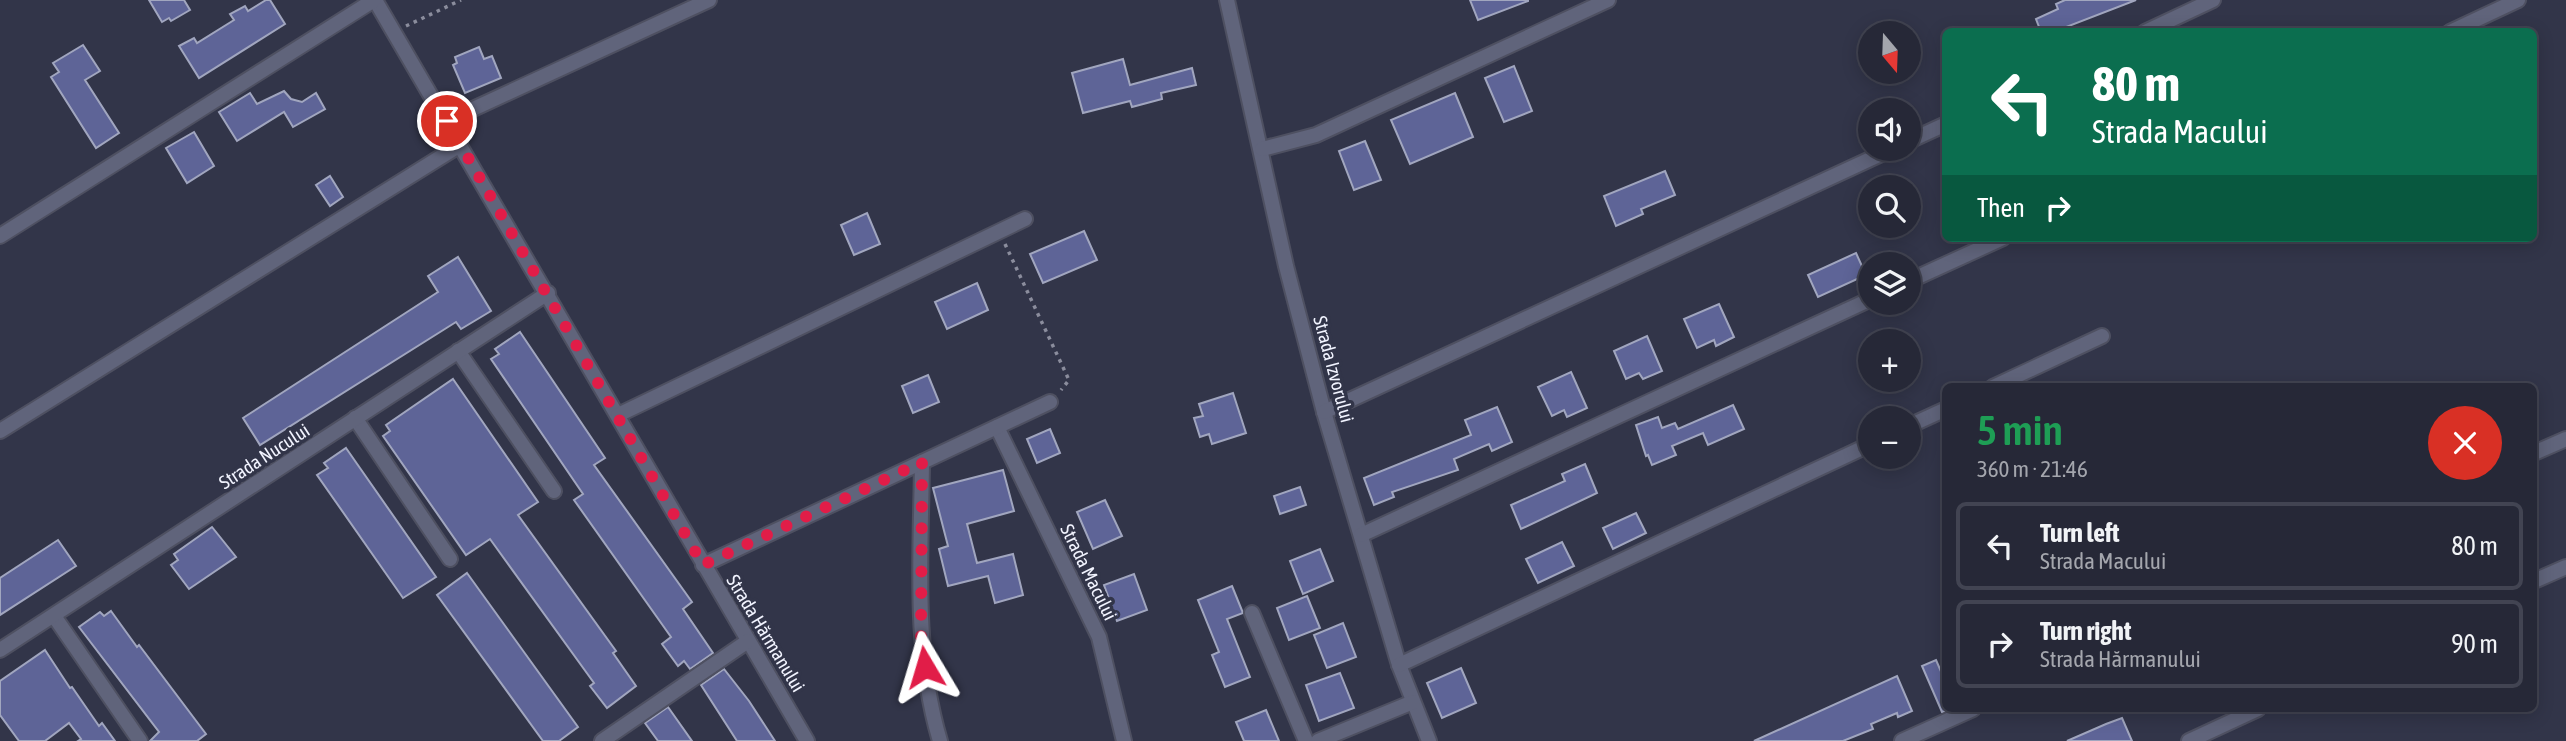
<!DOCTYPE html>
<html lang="en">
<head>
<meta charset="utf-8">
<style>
  :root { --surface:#262837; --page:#323442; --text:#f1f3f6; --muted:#a4a6ad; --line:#424452 }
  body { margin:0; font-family:"Asap Condensed",sans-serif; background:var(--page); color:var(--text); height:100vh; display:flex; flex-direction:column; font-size:26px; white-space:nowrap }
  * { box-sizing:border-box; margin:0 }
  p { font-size:23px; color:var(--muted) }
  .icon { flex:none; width:38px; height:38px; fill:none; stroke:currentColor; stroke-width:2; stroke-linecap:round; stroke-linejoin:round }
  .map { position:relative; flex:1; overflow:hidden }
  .drawer { position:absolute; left:1942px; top:383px; width:595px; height:329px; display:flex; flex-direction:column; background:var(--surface); border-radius:10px; box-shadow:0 4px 18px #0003,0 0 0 2px var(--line) }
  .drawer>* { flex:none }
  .top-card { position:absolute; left:1942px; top:28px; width:595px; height:214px; border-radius:10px; box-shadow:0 4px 18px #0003,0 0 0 2px var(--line); background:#0b6e4f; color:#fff; overflow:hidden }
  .needle { width:46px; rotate:161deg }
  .tools { position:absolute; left:1858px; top:21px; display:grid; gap:14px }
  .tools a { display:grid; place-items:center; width:63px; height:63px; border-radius:50%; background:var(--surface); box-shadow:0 4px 18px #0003,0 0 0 2px var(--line); font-size:35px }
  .pin { position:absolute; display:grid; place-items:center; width:60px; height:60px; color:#fff; margin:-30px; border:4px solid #fff; border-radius:50%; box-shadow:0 2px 7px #0007 }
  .me { position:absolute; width:77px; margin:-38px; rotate:353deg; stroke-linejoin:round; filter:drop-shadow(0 0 5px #0008) }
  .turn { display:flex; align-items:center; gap:24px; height:147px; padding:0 35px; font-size:32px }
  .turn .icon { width:91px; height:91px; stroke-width:2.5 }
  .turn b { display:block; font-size:49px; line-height:60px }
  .then { display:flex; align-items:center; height:66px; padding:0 35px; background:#0003; gap:14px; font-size:26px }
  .round { display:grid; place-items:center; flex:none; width:74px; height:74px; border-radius:37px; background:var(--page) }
  .headline { display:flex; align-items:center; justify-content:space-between; height:119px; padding:0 35px }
  h1 { font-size:42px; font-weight:600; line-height:52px; color:#1e9e55 }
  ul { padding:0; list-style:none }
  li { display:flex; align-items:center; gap:21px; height:88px; margin:0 14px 10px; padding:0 21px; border:4px solid var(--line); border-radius:10px }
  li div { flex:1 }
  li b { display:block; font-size:26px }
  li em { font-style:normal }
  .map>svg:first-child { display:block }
  .building { fill:#5e6497; stroke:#a1a6bf; stroke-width:2 }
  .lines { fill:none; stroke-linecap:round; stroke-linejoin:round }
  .street-casing { stroke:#4e5061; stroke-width:18 }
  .path { stroke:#8b8d9d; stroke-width:3.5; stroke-dasharray:3.5 5; stroke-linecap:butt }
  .street { stroke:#60647b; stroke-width:14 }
  .route { stroke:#e11d48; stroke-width:12; stroke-dasharray:0 21.6 }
  .labels { text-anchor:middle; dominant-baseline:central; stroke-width:7; stroke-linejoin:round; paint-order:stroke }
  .street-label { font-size:19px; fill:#f2f4ff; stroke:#323549 }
</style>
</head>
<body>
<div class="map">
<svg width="2566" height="741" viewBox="0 0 2566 741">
  <rect width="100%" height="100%" fill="#323549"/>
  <g class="building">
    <path d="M149,0H184L190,10L171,21L169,18L162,22Z"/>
    <path d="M266,0H270L285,24L199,78L179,46L194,38L197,43L234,20L230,14L245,6L248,11Z"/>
    <path d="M1470,0H1528V1L1478,20Z"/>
    <path d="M2065,0H2136L2066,27L2068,32H2041L2036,19L2058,9L2056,4Z"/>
    <path d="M83,45L100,71L85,80L119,133L96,148L51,77L59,72L53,63Z"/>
    <path d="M479,47L484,59L492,56L501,78L465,93L453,65L457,63L455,57Z"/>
    <path d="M1123,59L1130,85L1192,68L1196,85L1161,93L1162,99L1132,107L1130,101L1083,113L1072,73Z"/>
    <path d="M1514,66L1532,111L1504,122L1485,78Z"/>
    <path d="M284,91L291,99L302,102L316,93L325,109L293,127L284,112L237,141L219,112L250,93L257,104Z"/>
    <path d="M1455,93L1473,137L1410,164L1391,120Z"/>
    <path d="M194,132L214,166L187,183L166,148Z"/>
    <path d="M1365,141L1381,180L1354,190L1339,151Z"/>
    <path d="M1665,171L1675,195L1641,209L1643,214L1616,226L1604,196Z"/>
    <path d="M330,176L343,197L330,206L316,185Z"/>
    <path d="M867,213L880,244L854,255L841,225Z"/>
    <path d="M1084,231L1097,260L1043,283L1030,254Z"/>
    <path d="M1856,253L1866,275L1818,297L1808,275Z"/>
    <path d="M458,257L491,311L461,329L456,322L260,445L243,418L438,292L428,276Z"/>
    <path d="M977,283L988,310L947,329L935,302Z"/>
    <path d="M1719,304L1734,337L1716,346L1714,340L1697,348L1684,319Z"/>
    <path d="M520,332L605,458L594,465L692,602L683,609L713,653L690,669L684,661L678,666L662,644L671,637L574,500L583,494L491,359L499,354L495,349Z"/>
    <path d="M1647,336L1662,371L1643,379L1639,373L1626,379L1614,351Z"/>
    <path d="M1571,372L1587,408L1567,417L1564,410L1552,416L1538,387Z"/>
    <path d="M928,375L939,402L913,413L902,386Z"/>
    <path d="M453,379L538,502L518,515L616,651L613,653L636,686L607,708L590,686L594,683L490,539L466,555L383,436L390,431L386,425Z"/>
    <path d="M1233,393L1246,433L1212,444L1209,434L1200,437L1194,418L1203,416L1199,404Z"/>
    <path d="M1733,405L1744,429L1708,445L1703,433L1672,446L1676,455L1652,465L1648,455L1646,456L1636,425L1658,417L1662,428L1675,423L1678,429Z"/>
    <path d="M1497,407L1512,442L1492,451L1489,444L1454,459L1458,470L1392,492L1394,497L1374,505L1364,478L1471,435L1465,420Z"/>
    <path d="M1050,429L1060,453L1037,463L1027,439Z"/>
    <path d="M346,448L436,577L403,598L317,475L328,468L324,463Z"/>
    <path d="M1585,464L1597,493L1521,529L1511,505L1565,481L1562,474Z"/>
    <path d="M1003,470L1014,511L967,524L977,563L1013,554L1023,595L995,603L988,576L948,586L939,549L948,546L933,488Z"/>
    <path d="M1300,487L1306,505L1280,514L1274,496Z"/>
    <path d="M1105,500L1122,536L1093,549L1077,512Z"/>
    <path d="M1636,513L1646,533L1613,549L1603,528Z"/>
    <path d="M212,527L236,557L189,589L171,565L178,560L174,554Z"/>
    <path d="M58,540L76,566L0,615V578Z"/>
    <path d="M1562,542L1574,566L1538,583L1526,559Z"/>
    <path d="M1320,549L1333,581L1303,594L1290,561Z"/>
    <path d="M467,573L578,727L559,741H543L437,595Z"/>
    <path d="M1134,574L1147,610L1117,621L1104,585Z"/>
    <path d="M1232,586L1243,613L1227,619L1250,677L1225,687L1212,655L1219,652L1198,600Z"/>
    <path d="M1307,596L1320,628L1289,640L1277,608Z"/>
    <path d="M111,611L137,647L139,645L206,734L197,741H150L159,732L79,627L100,612L104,616Z"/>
    <path d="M1343,623L1356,657L1327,668L1314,635Z"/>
    <path d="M45,650L70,688L72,687L99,726L102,723L115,741H78L81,739L69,723L45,741H19L0,715V681Z"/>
    <path d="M1936,660L1946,683V711L1942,712L1922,666Z"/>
    <path d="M1461,668L1476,703L1442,718L1427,683Z"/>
    <path d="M724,669L749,701L775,741H737L701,685Z"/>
    <path d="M1340,673L1354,708L1319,721L1306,685Z"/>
    <path d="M1897,676L1912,711L1898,717L1897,713L1871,724L1873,729L1843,741H1754Z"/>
    <path d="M668,707L692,741H658L645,723Z"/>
    <path d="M1266,710L1279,741H1244L1236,722Z"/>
    <path d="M2122,718L2132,741H2067L2106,724Z"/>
  </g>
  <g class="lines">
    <g class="street-casing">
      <g id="street">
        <path d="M375,0L807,741"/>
        <path d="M1227,0L1286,266L1324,412L1399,665L1429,741"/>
        <path d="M2145,32L2213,0"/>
        <path d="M2450,32L2518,0"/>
        <path d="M447,121L709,0"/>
        <path d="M1909,141L1946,124"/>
        <path d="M1262,149L1316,135L1608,0"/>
        <path d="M0,236L374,0"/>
        <path d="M1909,281L2003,238"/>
        <path d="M458,351L554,491"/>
        <path d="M1993,387L2102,336"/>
        <path d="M1324,412L1892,149"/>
        <path d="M618,415L1025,219"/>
        <path d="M355,418L450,559"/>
        <path d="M1909,426L1946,409"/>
        <path d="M997,427L1099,637L1124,741"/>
        <path d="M0,431L460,145"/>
        <path d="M2534,453L2566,439"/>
        <path d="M922,462C921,556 913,651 940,741"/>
        <path d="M1361,535L1871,299"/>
        <path d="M703,565L1050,402"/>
        <path d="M2534,581L2566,567"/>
        <path d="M1252,613L1306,741"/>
        <path d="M54,616L140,741"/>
        <path d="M0,650L548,293"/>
        <path d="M1399,665L1871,444"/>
        <path d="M602,741L748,641"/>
        <path d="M1318,741L1413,702"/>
        <path d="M1902,741L1973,709"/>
        <path d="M2189,741L2258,709"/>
      </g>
    </g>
    <g class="path">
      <path d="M406,26L461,0"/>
      <path d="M1005,244L1069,380L1061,390"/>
    </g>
    <use href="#street" class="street"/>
  </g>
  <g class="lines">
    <path class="route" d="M447,121L703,565L922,462L921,642L925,667"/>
  </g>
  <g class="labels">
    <g class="street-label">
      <text transform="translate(1334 369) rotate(75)">Strada Izvorului</text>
      <text transform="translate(264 456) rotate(-33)">Strada Nucului</text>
      <text transform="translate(1089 572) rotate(64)">Strada Macului</text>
      <text transform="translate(766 633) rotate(59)">Strada Hărmanului</text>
    </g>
  </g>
</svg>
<div class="tools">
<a><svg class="needle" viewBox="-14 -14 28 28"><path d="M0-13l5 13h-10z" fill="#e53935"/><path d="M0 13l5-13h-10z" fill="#a4a6ad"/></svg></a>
<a><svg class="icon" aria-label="sound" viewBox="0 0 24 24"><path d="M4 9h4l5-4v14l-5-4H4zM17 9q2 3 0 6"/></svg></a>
<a><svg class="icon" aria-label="search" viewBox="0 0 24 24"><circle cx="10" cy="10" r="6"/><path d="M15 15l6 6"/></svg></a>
<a><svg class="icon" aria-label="layers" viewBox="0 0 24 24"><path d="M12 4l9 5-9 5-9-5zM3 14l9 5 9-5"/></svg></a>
<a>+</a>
<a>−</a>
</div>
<div class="pin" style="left:447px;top:121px;background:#d93025"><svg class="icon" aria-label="arrive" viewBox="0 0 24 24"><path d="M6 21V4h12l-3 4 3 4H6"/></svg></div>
<svg class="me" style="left:925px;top:667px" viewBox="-20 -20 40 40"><path d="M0-17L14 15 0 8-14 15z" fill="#e11d48" stroke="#fff" stroke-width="4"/></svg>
<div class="top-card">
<div class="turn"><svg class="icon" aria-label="left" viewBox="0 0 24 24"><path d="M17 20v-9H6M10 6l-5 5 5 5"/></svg><div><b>80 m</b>Strada Macului</div></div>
<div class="then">Then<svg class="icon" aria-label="right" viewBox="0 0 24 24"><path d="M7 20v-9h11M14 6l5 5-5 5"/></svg></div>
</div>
<section class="drawer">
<div class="headline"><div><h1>5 min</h1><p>360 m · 21:46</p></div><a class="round" style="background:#d93025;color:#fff"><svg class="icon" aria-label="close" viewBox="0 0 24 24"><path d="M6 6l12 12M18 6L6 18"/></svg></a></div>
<ul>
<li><svg class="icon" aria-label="left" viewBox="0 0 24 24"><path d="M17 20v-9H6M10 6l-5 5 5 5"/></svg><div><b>Turn left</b><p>Strada Macului</p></div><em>80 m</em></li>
<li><svg class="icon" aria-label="right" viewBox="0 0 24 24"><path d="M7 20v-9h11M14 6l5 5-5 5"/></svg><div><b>Turn right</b><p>Strada Hărmanului</p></div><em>90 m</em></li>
</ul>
</section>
</div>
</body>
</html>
